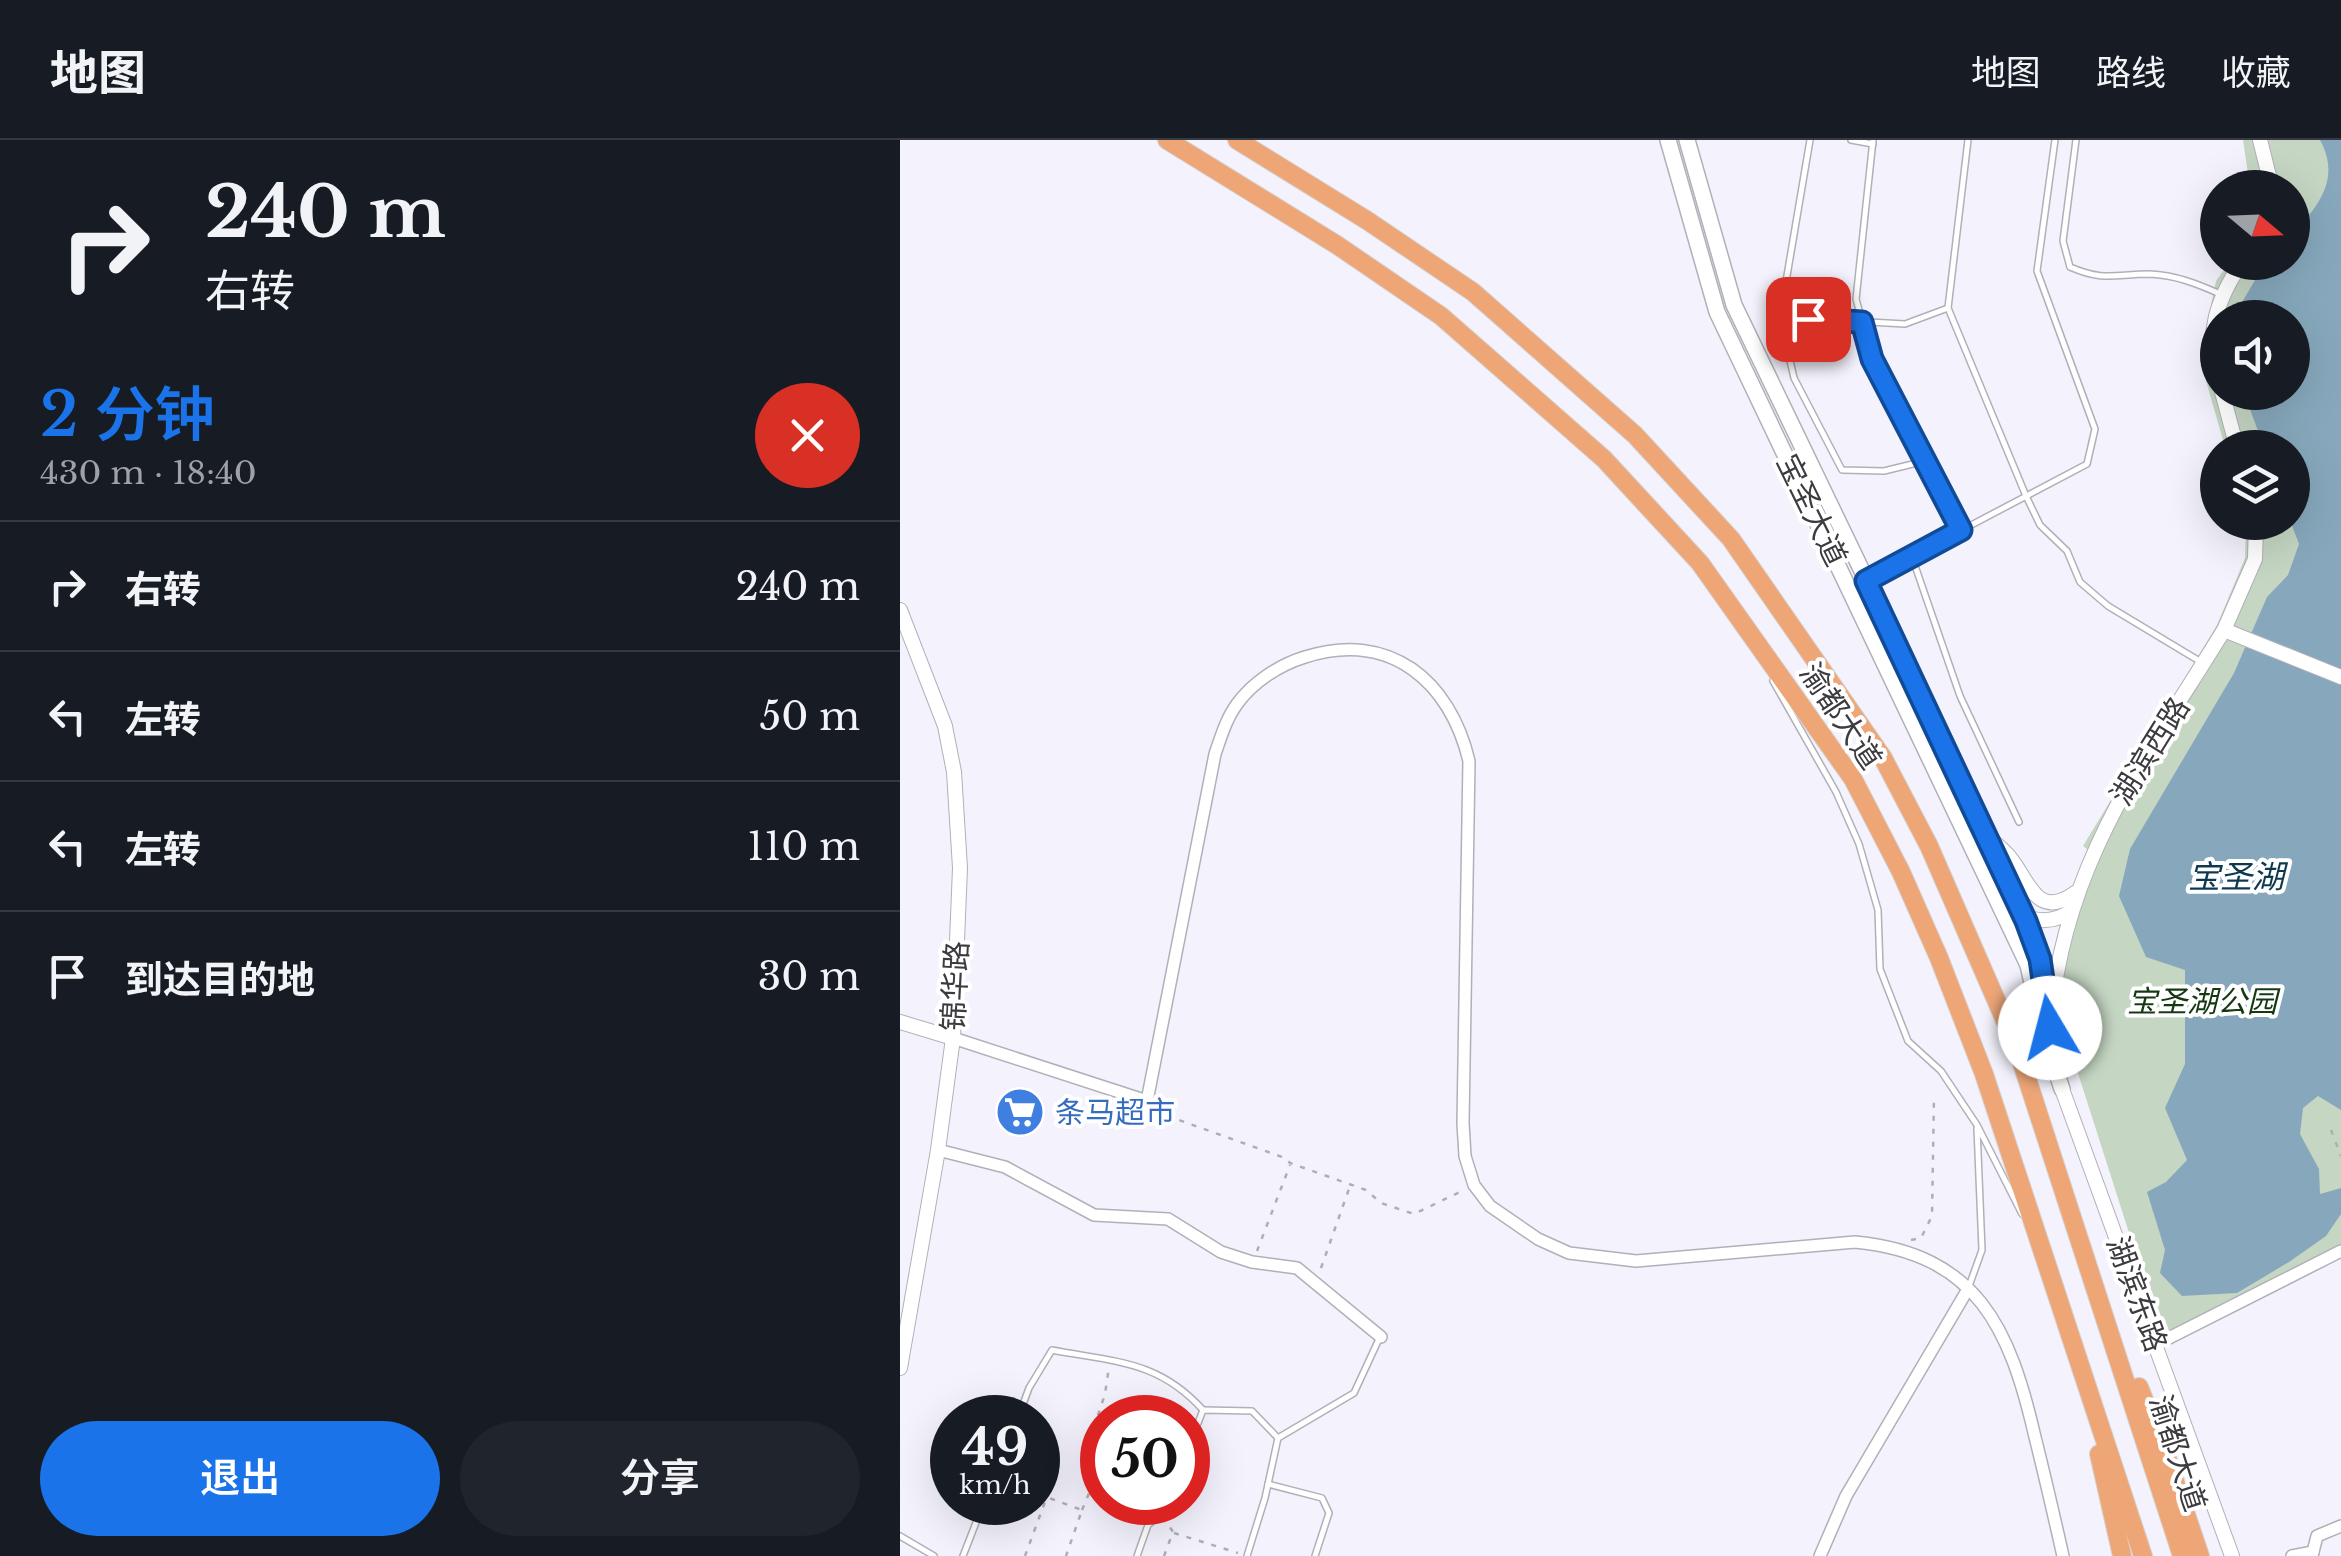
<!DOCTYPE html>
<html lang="zh">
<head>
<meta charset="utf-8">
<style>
  :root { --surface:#171b24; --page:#20242c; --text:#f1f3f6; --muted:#9ea1a6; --line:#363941; --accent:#1a73e8 }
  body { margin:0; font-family:"Libre Baskerville","Noto Sans SC",serif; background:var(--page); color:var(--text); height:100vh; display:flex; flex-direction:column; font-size:38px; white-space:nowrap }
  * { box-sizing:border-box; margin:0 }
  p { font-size:32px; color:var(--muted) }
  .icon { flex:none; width:55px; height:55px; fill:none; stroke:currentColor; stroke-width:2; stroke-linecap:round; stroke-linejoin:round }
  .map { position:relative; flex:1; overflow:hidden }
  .panel { display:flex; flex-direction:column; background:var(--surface); width:900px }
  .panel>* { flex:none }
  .guide { background:#171b24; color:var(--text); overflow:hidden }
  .needle { width:65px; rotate:109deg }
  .controls { position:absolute; left:1300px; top:30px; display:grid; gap:20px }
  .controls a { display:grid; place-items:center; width:110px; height:110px; border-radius:50%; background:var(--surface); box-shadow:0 10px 40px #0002; font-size:50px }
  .speed { position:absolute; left:30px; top:1255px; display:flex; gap:20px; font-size:50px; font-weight:700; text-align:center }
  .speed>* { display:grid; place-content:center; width:130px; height:130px; border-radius:50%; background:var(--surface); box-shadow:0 10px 40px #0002; line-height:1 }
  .speed small { font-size:25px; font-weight:400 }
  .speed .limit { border:15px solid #d22; background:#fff; color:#111 }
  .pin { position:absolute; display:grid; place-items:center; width:85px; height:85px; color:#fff; margin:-42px; border-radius:20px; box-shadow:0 5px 15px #0006 }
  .me { position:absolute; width:110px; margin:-55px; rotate:352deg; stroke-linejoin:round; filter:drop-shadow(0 0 8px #0008) }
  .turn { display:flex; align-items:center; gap:35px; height:210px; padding:0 40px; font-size:45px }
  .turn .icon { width:130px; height:130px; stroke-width:2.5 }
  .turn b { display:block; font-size:70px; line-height:85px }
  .round { display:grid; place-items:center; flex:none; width:105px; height:105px; border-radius:52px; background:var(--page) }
  .headline { display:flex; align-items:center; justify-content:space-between; height:170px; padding:0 40px }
  h1 { font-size:60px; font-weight:600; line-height:75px; color:var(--accent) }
  .cta { display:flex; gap:20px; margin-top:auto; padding:20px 40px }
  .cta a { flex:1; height:115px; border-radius:60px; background:var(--accent); color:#fff; font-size:40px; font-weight:600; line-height:115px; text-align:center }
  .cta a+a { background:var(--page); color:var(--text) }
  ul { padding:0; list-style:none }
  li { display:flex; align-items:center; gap:30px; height:130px; padding:0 40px; border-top:2px solid var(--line) }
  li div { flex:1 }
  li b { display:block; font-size:38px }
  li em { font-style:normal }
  header { display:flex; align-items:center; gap:60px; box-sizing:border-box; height:140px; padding:0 50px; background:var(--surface); border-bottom:2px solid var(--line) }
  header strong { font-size:48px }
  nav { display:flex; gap:55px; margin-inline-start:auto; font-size:35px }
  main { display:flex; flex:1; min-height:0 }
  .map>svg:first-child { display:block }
  .green { fill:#c5d6c3; fill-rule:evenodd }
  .water { fill:#87a8bc }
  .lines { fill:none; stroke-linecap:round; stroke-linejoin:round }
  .service-casing { stroke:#b1b0b8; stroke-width:8 }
  .minor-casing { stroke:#b1b0b8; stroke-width:14 }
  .tertiary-casing { stroke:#b1b0b8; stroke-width:16 }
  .secondary-casing { stroke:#b1b0b8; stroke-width:18 }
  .trunk-casing { stroke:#d4d4d5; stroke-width:20 }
  .path { stroke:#afaeb6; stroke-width:2.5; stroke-dasharray:5 8; stroke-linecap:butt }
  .service { stroke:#fff; stroke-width:5 }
  .minor { stroke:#fff; stroke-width:11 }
  .tertiary { stroke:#fff; stroke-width:14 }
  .secondary { stroke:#fff; stroke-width:15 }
  .trunk { stroke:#eea677; stroke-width:18 }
  .route-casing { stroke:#114b97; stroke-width:25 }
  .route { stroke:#1a73e8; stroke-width:18 }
  .labels { text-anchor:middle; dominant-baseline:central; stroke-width:8; stroke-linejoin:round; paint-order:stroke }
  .street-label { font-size:30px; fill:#3c3b3f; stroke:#fff }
  .park-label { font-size:30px; font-style:italic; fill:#143812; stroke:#fff }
  .shop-label { font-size:30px; fill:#366cbe; stroke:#fff; text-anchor:start }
  .water-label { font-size:32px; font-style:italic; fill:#0d394f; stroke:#fff }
</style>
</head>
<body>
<header>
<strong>地图</strong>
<nav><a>地图</a><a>路线</a><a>收藏</a></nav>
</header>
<main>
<section class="panel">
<div class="guide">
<div class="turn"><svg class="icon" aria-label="right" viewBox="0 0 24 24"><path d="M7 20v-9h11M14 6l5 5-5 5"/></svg><div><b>240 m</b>右转</div></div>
</div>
<div class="headline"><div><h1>2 分钟</h1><p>430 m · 18:40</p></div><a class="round" style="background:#d93025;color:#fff"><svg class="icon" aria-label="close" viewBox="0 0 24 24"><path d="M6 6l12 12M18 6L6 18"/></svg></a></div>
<ul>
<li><svg class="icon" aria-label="right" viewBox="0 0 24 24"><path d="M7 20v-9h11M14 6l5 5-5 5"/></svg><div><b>右转</b></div><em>240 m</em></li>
<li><svg class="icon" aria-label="left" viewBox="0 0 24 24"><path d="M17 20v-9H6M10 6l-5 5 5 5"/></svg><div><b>左转</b></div><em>50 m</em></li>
<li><svg class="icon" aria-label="left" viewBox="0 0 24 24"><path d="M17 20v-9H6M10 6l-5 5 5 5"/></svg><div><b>左转</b></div><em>110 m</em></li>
<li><svg class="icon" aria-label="arrive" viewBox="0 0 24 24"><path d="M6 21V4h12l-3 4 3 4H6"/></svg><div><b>到达目的地</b></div><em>30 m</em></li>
</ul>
<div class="cta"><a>退出</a><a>分享</a></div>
</section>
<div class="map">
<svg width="1441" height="1416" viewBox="0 0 1441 1416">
  <rect width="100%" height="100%" fill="#f4f3fd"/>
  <path class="green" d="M1343,0H1441V1105L1262,1196L1161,880L1165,825L1195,715L1183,706L1317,485L1345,418L1346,383L1392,382V308L1325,307L1300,220L1316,141L1329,123L1392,122V48L1350,47ZM1318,178H1392V252H1318Z"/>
  <path class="water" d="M1420,0H1441V970L1418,956L1403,968L1400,994L1419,1029L1420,1054L1441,1048V1074L1426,1096L1389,1122L1337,1153L1282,1156L1260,1133L1265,1110L1247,1052L1266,1042L1287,1020L1265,968L1285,924V830L1246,817L1219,756L1230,709L1334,533L1367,457L1388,435L1399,404L1391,383L1392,308L1364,307L1344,253L1392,252V178L1334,176L1365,123L1392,122L1393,93C1419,66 1441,38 1420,0Z"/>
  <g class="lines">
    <g class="service-casing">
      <g id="service">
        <path d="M910,0L880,177L894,238L942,330L984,331L1025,321"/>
        <path d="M951,0L973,4"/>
        <path d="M973,0L956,159L972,219L1061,391"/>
        <path d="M1068,0L1048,168L1126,356L1140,385L1167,411L1180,442L1208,466L1301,522"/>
        <path d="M1176,0L1163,101L1170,127C1205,142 1215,134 1250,134C1275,135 1298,144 1320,154"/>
        <path d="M880,177L1005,184L1048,168"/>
        <path d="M1012,417L1060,556L1119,682"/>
        <path d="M969,439L1187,324L1195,289L1137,131L1155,0"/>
        <path d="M873,541L936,652L959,704L978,770L980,829L1008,901L1041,931L1077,985L1122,1074"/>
        <path d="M1068,1149L1082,1110L1077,988"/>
        <path d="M118,1278L129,1248L152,1210C214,1222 258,1220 303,1270"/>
        <path d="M288,1309L303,1270L352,1271L378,1298"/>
        <path d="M368,1344L422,1358L429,1373L415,1416"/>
        <path d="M0,1396L34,1416"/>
        <path d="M63,1416L84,1362"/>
        <path d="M237,1416L248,1385L261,1374L266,1362"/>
        <path d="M347,1416L365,1358L378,1298L454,1253L479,1199"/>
      </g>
    </g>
    <g class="minor-casing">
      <g id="minor">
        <path d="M53,898L247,961L315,614C321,597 326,579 337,564C353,542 379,525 405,517C490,490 550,541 569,621L563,983L565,1016L574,1045L590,1066L638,1099L669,1113L736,1121L955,1102C1078,1114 1110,1189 1135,1297C1145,1337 1154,1376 1163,1416"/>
        <path d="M38,1010L105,1027L194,1075L268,1079L321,1112L352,1122L397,1128L481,1197"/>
        <path d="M1255,1205L1441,1111"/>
        <path d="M920,1416L946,1356L1068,1149"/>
        <path d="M1392,1416L1413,1412"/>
        <path d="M1412,1416L1417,1396L1441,1386"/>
      </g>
    </g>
    <g class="tertiary-casing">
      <g id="tertiary">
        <path d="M1360,0L1372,48"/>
        <path d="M1318,238C1305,194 1317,159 1342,122"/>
        <path d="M1322,252L1337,308"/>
        <path d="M0,470L45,586L54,632L60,728L53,898L38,1010L0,1228"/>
        <path d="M1324,490L1355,419L1356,382"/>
        <path d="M1094,702C1099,707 1107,713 1111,719C1130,743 1137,780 1175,753"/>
        <path d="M1117,775C1137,781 1153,784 1171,771"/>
        <path d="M0,882L53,898"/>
        <path d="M1150,888C1161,727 1243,622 1324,490L1441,537"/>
        <path d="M1162,949L1332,1416"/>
      </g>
    </g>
    <g class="secondary-casing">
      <g id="secondary">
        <path d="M768,0L817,172L1128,825L1143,892L1162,949"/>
        <path d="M787,0L834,165L1091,699L1140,819L1149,876"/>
      </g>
    </g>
    <g class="trunk-casing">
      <g id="trunk">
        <path d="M267,0L437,105L541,176L704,319L800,423L953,639L1001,732L1039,818L1084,934L1243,1416"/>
        <path d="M337,0L468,81L573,152L735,295L831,399L983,618L1029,706L1117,908L1282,1416"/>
        <path d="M1239,1247L1266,1315L1300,1416"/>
        <path d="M1199,1314L1222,1416"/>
      </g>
    </g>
    <g class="path">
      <path d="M257,967L276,979L385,1018L390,1023L466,1050L481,1063L514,1074L564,1050"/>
      <path d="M1431,990L1441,1016"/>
      <path d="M1011,1100L1021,1098L1032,1076L1034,957"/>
      <path d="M357,1111L390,1025"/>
      <path d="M421,1128L450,1046"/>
      <path d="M193,1348L202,1355"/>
      <path d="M138,1354L182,1370L166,1416"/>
      <path d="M230,1362L247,1371"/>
      <path d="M182,1370L200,1327L187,1308L205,1254L209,1227"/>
      <path d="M274,1393L338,1413"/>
      <path d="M125,1416L146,1359"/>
      <path d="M264,1416L273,1392L266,1381"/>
    </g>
    <use href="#service" class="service"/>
    <use href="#minor" class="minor"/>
    <use href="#tertiary" class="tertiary"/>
    <use href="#secondary" class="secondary"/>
    <use href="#trunk" class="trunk"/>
  </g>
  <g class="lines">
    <g class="route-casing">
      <path id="route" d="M908,179L962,182L972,219L1061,390L966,441L1126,781L1140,819L1150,888"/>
    </g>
    <use href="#route" class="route"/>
  </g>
  <defs>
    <g id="supermarket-disc" transform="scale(2.5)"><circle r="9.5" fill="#3f7fe0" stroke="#fff"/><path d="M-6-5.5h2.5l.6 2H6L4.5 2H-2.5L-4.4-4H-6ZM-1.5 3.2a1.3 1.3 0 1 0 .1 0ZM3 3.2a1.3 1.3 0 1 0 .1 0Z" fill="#fff"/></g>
  </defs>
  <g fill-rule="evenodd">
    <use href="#supermarket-disc" x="120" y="972"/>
  </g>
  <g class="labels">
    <g class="street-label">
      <text transform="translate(912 370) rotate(64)">宝圣大道</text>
      <text transform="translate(941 576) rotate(56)">渝都大道</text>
      <text transform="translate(1250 611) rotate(-58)">湖滨西路</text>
      <text transform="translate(55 846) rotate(-87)">锦华路</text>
      <text transform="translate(1237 1154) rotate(70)">湖滨东路</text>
      <text transform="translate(1278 1313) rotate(72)">渝都大道</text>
    </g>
    <g class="park-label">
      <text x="1302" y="861">宝圣湖公园</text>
    </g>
    <g class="shop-label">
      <text x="155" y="972">条马超市</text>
    </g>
    <g class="water-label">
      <text x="1336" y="737">宝圣湖</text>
    </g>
  </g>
</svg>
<div class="controls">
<a><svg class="needle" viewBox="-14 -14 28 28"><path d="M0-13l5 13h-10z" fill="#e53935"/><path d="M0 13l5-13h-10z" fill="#9ea1a6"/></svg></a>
<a><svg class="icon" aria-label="sound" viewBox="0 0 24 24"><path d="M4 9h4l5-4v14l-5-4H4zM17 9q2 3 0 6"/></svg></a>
<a><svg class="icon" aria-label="layers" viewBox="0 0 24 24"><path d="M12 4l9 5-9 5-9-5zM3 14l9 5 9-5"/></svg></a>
</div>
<div class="speed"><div>49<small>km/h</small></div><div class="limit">50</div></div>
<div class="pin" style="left:908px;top:179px;background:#d93025"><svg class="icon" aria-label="arrive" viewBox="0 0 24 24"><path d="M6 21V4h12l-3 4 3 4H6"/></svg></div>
<svg class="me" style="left:1150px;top:888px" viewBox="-20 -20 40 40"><circle r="19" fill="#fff"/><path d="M0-13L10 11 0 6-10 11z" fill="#1a73e8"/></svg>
</div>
</main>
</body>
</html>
